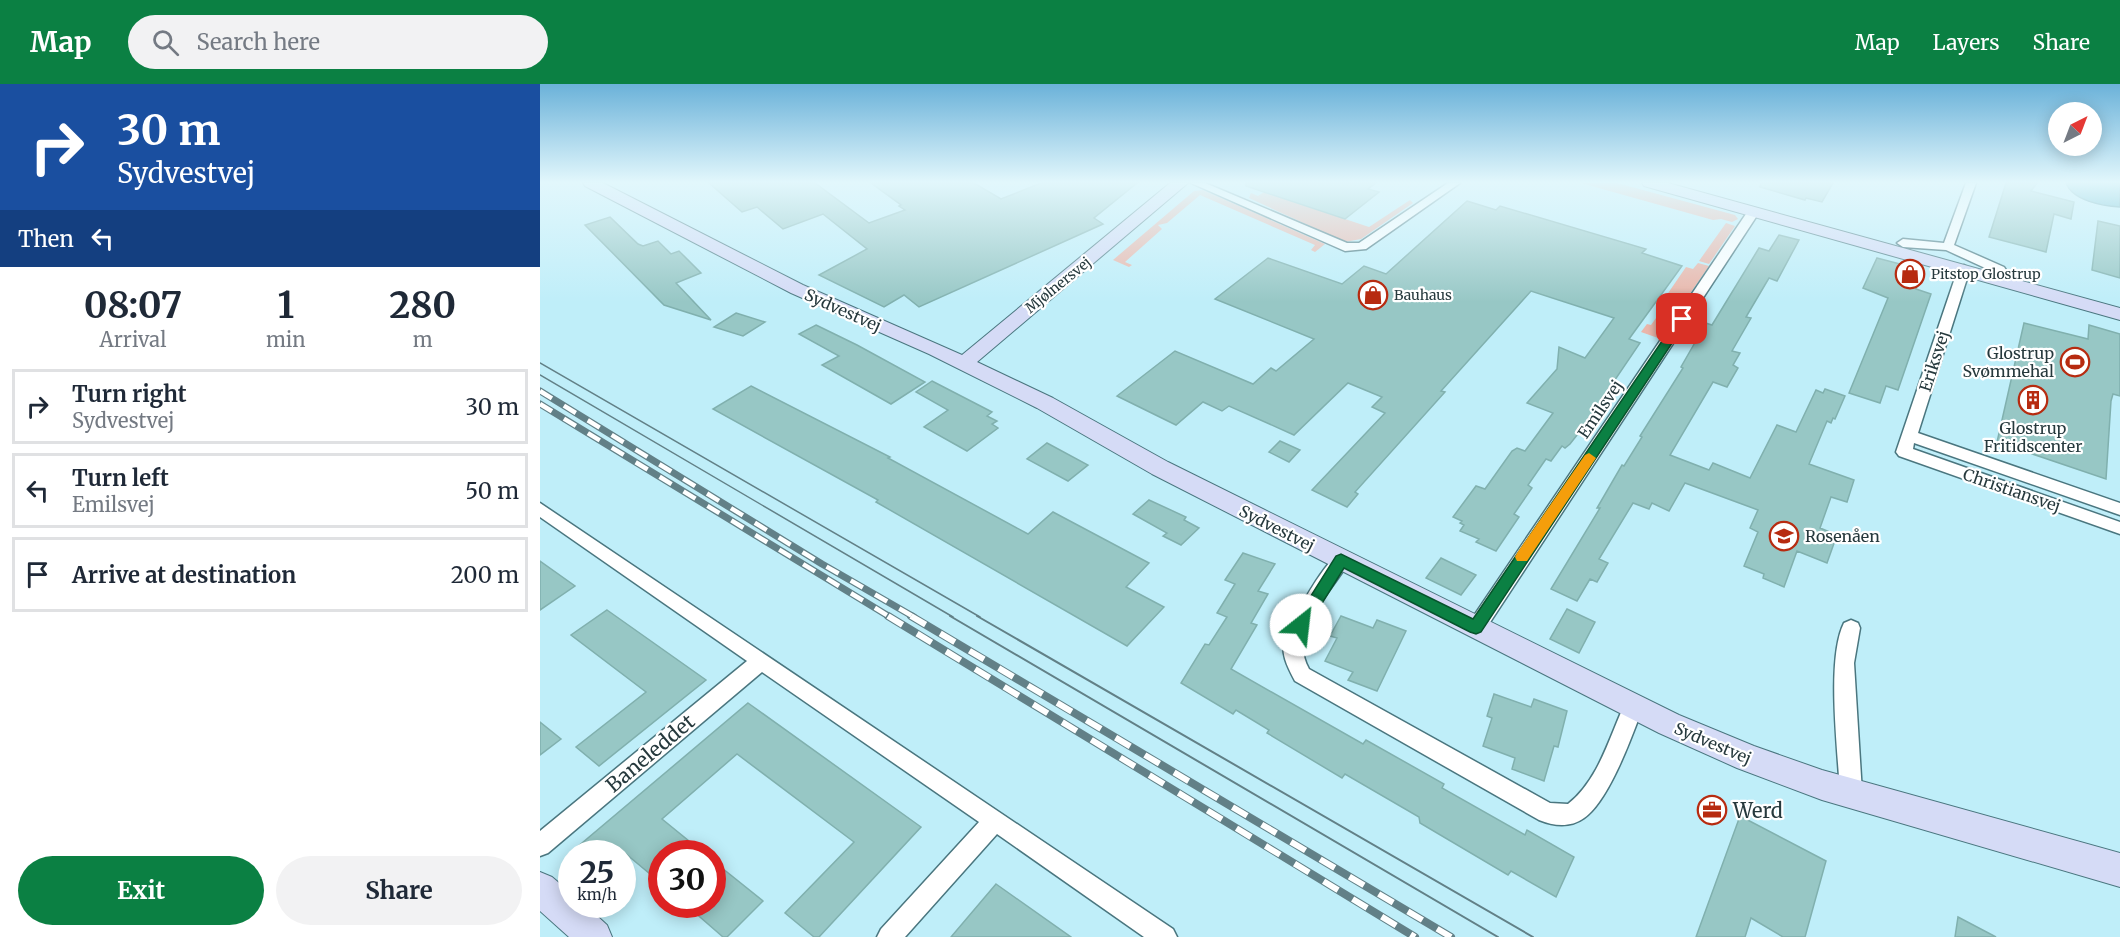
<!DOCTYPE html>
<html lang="en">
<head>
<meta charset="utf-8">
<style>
  :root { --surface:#fff; --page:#f2f2f3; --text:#1f2937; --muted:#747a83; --line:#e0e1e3; --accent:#0b8043 }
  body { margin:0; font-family:Merriweather,serif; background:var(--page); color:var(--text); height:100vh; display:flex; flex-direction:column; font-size:22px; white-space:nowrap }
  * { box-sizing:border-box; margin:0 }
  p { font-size:20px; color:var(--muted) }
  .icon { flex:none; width:33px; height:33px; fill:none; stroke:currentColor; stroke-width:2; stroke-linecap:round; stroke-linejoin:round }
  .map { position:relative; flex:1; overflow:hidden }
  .details { display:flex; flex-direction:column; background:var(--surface); width:540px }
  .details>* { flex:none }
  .top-card { background:#1a4fa0; color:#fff; overflow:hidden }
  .needle { width:39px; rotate:42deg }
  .buttons { position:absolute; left:1508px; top:18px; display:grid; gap:12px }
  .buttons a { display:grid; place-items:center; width:54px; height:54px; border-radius:50%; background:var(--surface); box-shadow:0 3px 15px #0003; font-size:30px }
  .speed { position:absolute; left:18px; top:756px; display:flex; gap:12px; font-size:30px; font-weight:700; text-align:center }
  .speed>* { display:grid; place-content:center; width:78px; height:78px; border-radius:50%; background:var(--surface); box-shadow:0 3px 15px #0003; line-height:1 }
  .speed small { font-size:15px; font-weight:400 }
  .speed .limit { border:9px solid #d22; background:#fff; color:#111 }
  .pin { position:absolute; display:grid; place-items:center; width:51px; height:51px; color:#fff; margin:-26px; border-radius:12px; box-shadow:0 3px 9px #0006 }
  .me { position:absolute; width:66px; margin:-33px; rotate:29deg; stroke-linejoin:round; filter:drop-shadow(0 0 4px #0008) }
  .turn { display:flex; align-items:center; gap:21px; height:126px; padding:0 18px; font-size:27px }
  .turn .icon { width:78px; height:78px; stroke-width:2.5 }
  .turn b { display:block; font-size:42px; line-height:51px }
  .then { display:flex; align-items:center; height:57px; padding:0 18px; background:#0003; gap:12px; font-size:22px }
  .eta { display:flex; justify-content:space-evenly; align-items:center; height:102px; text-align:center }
  .eta b { font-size:36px; font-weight:700; line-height:42px }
  .cta { display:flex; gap:12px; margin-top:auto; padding:12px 18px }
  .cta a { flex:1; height:69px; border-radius:36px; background:var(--accent); color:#fff; font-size:24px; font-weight:700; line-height:69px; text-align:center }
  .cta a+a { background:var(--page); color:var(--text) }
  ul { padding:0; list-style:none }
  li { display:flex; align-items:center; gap:18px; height:75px; margin:0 12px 9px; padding:0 6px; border:3px solid var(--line); border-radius:0px }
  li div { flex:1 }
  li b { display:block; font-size:22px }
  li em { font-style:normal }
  header { display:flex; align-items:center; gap:36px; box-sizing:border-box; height:84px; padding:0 30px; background:var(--accent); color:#fff }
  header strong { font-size:28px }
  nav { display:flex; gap:33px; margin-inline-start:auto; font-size:21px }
  .search { width:420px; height:54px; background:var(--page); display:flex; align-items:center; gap:15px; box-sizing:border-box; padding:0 21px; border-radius:33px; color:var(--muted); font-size:22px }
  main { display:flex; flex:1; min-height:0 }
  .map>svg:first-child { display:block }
  .green { fill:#eab6aa }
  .water { fill:#50afc2; stroke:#438c9a; stroke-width:1.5 }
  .building { fill:#97c7c5; stroke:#80b0ae; stroke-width:1.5 }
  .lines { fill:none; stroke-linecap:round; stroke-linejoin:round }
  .street-casing { stroke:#4a767f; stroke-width:3 }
  .secondary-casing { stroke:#4a767f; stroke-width:2 }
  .street { fill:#fff; fill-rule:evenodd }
  .secondary { fill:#d5dbf6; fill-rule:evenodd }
  .tram-far1 { stroke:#628087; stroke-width:1.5 }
  .tram { stroke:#628087; stroke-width:2 }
  .rail-far1-casing { stroke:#628087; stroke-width:7 }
  .rail-casing { stroke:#628087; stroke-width:8 }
  .rail-far1 { stroke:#fff; stroke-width:4.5; stroke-dasharray:14; stroke-linecap:butt }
  .rail { stroke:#fff; stroke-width:6; stroke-dasharray:17; stroke-linecap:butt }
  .route { fill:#0b8043; stroke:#07532c; stroke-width:1.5 }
  .slow { fill:#f59e0b }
  .labels { text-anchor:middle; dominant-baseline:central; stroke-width:4.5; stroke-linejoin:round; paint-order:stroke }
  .far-poi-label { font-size:14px; fill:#26393d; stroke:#fff; text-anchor:start }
  .far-street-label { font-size:14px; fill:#26393d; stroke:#fff }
  .street-label { font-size:16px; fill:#26393d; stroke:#fff }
  .poi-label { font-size:16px; fill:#26393d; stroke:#fff; text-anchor:end }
  .near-street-label { font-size:20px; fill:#26393d; stroke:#fff }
  .near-poi-label { font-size:20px; fill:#26393d; stroke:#fff; text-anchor:start }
</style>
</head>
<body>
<header>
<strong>Map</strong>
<div class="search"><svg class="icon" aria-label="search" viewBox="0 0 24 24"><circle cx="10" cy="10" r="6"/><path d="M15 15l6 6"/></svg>Search here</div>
<nav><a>Map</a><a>Layers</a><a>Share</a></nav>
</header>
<main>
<section class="details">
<div class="top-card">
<div class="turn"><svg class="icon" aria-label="right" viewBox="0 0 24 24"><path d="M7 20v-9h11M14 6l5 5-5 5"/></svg><div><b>30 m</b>Sydvestvej</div></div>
<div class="then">Then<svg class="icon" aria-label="left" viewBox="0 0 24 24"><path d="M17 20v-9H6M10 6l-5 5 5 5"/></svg></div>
</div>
<div class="eta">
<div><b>08:07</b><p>Arrival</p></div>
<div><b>1</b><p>min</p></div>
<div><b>280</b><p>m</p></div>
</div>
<ul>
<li><svg class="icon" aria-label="right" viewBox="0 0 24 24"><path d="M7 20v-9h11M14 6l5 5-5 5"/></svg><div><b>Turn right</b><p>Sydvestvej</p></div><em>30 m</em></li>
<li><svg class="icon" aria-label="left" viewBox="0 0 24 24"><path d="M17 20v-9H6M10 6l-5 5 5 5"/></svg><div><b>Turn left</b><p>Emilsvej</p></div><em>50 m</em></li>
<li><svg class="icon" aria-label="arrive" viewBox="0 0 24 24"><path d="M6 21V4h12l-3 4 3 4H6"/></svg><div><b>Arrive at destination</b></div><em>200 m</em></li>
</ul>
<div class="cta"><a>Exit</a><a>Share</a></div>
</section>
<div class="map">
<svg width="1580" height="853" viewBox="0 0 1580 853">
  <rect width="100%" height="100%" fill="#bfeef9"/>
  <g class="green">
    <path d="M1041,99H1077L1195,131L1198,135L1192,138L1181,135L1173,136Z"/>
    <path d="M663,106L785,160L775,168L771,166L775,161L660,111L627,139L618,141L622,145L585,178L592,181L589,183L573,176L654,107Z"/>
    <path d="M724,108L829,143L870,116L873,119L821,155L805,158L709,114L711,109L718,112Z"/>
    <path d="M1186,139L1195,142L1169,180L1159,177Z"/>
    <path d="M1158,179L1169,182L1136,230L1123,226L1127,220L1122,218L1146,183L1153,185Z"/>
    <path d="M1121,227L1134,231L1118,254L1101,248L1107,240L1111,241Z"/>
  </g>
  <path class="water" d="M1526,99H1580V123C1563,122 1533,117 1526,99Z"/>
  <g class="building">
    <path d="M169,99H275L329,139L365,126L359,122L361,121L331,99H434L461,115L501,99H597L554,134L563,140L379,223L364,211L344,223L279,191L327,165L283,130L243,145L217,123L202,128Z"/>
    <path d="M706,99H836L828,105L839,108L805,135L706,102Z"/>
    <path d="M1221,99H1293L1282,118L1266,114L1265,116L1220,103Z"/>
    <path d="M1466,99H1497L1491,107L1534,118L1531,135L1514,130L1506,168L1449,153Z"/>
    <path d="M927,117L956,126L960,122L1106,165L1102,169L1142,182L1089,255L1100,259L1041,346L1030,360L1025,364L1022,362L1011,377L1006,375L988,401L992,404L974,430L979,433L956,467L936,458L939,455L920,447L924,441L920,439L922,437L913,433L936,402L945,405L972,367L977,364L985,367L1013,329L987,319L1017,285L1019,263L1045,274L1074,234L991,207L901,307L905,308L815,408L818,410L807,423L772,406L845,329L832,323L842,313L808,299L754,351L689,322L682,327L663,318L636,341L577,312L635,267L713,300L731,284L736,287L774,255L675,215L728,174L802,200L824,182L846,190Z"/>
    <path d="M70,133L98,160L103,162L118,157L131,170L139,167L161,189L136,199L171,236L124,221L45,141Z"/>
    <path d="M1558,137L1580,142V194L1552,186Z"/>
    <path d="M1239,151L1259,156L1237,197L1229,194L1206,233L1211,234L1192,267L1200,269L1193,281L1198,284L1187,303L1173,298L1130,371L1169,386L1173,379L1210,394L1237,341L1256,348L1276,306L1283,309L1285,305L1305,312L1295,335L1293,334L1291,339L1287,337L1269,380L1314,396L1307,418L1291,413L1280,444L1297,451L1287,479L1257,467L1244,503L1223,494L1224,490L1204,482L1218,448L1210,444L1218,426L1145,399L1129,427L1112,419L1109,425L1093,419L1059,475L1068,479L1057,498L1050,495L1037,517L1011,505L1060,424H1057L1071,400L1082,381L1084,382L1102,353L1100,352L1143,284L1141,283L1157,255L1149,252L1159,237L1172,241L1219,164L1229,167Z"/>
    <path d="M1337,174L1383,186L1376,205L1391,210L1358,306L1346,302L1340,319L1309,309L1348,214L1323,204Z"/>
    <path d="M196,229L225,238L203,252L174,243Z"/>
    <path d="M1484,239L1548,255L1549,241L1580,250V312L1573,310L1571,317L1566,395L1457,358Z"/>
    <path d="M276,241L317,261L385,298L351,320L282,281L299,272L259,250Z"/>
    <path d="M392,297L452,328L447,332L457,337L452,340L458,344L427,367L384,343L408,326L376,308Z"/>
    <path d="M211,302L350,373L348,374L488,450L513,428L609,479L586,503L624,523L587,562L336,418L338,416L173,325Z"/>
    <path d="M740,357L760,366L749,378L729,368Z"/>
    <path d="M507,359L548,381L528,397L487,375Z"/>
    <path d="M609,416L646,433L644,436L659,444L641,461L623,452L627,449L593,430Z"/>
    <path d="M703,469L735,480L718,507L728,510L711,539L717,541L691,585L823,660L826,656L904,700L902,704L985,751L987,746L1034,773L1016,813L971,787L968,791L880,739L879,733L805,690L802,694L727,649L729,646L696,626L693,630L641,599L665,560L669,561L687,533L677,529L695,500L685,496Z"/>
    <path d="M901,474L936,491L921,511L886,494Z"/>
    <path d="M0,477L35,502L0,526Z"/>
    <path d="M1027,525L1055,538L1039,569L1010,555Z"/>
    <path d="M67,526L166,596L59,682L36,663L106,608L31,551Z"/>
    <path d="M801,532L833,544L837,536L866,547L837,607L808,596L813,588L785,577L797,554L790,552Z"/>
    <path d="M954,610L991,623L994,615L1027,627L1018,663L1014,662L1004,697L972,685L975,674L943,662L952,634L947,632Z"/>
    <path d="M208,619L381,743L279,853H274L245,829L314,758L197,670L122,735L165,770H122V800L86,770H29Z"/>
    <path d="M0,638L21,655L0,671Z"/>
    <path d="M1200,732L1286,777L1265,853H1243L1211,834L1205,853H1156Z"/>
    <path d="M172,776L223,817L187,853H183L145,820H172Z"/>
    <path d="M456,800L531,853H411Z"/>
    <path d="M1418,833L1456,853H1415Z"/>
  </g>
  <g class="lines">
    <g class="street-casing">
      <g id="street">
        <path d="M651,99H665L807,159H819L908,99H920L826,165L805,167Z"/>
        <path d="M1426,99H1436L1414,161L1464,183L1466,186L1464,189H1456L1406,166L1363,163L1357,159L1363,155L1404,159Z"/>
        <path d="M1214,124L1220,127L943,549L936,552L929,549L927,544L929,539L1208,127Z"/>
        <path d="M1424,181L1430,185L1378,349L1580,419V431L1374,359L1373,365L1580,438V450L1359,372L1356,368L1418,185Z"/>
        <path d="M0,419L633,845L637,853H604L457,750L365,853H337L341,845L439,738L222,588L8,769L0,772V747L207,577L0,433Z"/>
        <path d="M801,469L807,471L810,476C792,508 747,547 769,585L1010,719L1028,720C1059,696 1070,651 1086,617L1093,614L1100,617L1103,623C1092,652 1069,717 1044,734C1030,744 1014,742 999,736L755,597C747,582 740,569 745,552C753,535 786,474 801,469Z"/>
        <path d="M1311,536L1318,539L1320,544L1314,579L1322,709L1319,716L1311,719L1303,716L1300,709C1298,666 1286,575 1304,539Z"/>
      </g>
    </g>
    <g class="secondary-casing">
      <g id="secondary">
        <path d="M43,99H63L263,201L422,271L630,99H648L437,278L513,314L628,378L1139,631L1214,662L1282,686L1580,769V803L1282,716L1197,684L1119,649L612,390L497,324L389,270L251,209L45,102Z"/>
        <path d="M1102,99H1128L1580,224V236L1104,102Z"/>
        <path d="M0,788L12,793L32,810V820H44L67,841L72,853H29L0,827Z"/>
      </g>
    </g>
    <use href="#street" class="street"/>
    <use href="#secondary" class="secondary"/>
    <g class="tram-far1">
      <path d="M0,279L440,533"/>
      <path d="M0,291L413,533"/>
    </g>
    <g class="tram">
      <path d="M410,532L958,853"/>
      <path d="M437,532L993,853"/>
    </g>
    <g class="rail-far1-casing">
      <g id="rail-far1">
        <path d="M0,307L282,480L374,533"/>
        <path d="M0,320L350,533"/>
      </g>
    </g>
    <g class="rail-casing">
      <g id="rail">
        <path d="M348,532L875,853"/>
        <path d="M371,532L911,853"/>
      </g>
    </g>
    <use href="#rail-far1" class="rail-far1"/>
    <use href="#rail" class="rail"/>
  </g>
  <linearGradient id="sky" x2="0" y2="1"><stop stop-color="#6bb2d9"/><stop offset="0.45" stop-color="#e2f7fc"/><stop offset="1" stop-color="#e2f7fc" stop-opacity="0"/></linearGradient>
  <rect width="1580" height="218" fill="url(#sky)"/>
  <path class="route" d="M1142,231L1148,235L941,548L936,550L930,548L804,484L766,545L761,547L755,545L753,541L755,537L796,472L801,470L933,535L1137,235Z"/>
  <path class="slow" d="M1049,369L1056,374L987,477H977L975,473L977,469L1045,371Z"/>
  <defs>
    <g id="shop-ring" transform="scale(1.5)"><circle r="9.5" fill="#fff" stroke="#b72b10" stroke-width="1.5"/><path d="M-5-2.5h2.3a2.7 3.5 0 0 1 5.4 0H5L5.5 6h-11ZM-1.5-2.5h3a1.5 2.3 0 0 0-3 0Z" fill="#b72b10"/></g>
    <g id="stadium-ring" transform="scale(1.5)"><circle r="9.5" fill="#fff" stroke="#b72b10" stroke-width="1.5"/><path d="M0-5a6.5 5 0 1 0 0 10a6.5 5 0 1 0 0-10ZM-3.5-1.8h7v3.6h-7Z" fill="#b72b10"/></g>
    <g id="building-ring" transform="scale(1.5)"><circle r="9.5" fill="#fff" stroke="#b72b10" stroke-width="1.5"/><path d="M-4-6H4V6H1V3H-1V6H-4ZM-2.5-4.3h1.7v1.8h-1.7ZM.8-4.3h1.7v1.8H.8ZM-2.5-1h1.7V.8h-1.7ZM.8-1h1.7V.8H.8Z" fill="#b72b10"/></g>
    <g id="school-ring" transform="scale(1.5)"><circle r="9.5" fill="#fff" stroke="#b72b10" stroke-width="1.5"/><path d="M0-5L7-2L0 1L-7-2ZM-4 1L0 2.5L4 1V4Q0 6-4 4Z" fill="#b72b10"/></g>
    <g id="office-ring" transform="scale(1.5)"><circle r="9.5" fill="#fff" stroke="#b72b10" stroke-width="1.5"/><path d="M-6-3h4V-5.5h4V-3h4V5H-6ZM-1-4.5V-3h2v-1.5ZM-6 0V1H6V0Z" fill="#b72b10"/></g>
  </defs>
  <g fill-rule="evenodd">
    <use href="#shop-ring" x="1370" y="190"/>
    <use href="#shop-ring" x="833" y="211"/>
    <use href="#stadium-ring" x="1535" y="278"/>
    <use href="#building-ring" x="1493" y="316"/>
    <use href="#school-ring" x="1244" y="452"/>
    <use href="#office-ring" x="1172" y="726"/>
  </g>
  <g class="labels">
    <g class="far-poi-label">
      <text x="1391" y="190">Pitstop Glostrup</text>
      <text x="854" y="211">Bauhaus</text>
    </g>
    <g class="far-street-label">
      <text transform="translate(518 201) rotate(-39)">Mjølnersvej</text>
    </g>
    <g class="street-label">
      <text transform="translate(303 226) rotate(24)">Sydvestvej</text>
      <text transform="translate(1394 277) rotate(-72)">Eriksvej</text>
      <text transform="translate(1060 325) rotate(-56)">Emilsvej</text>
      <text transform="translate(1472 406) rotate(19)">Christiansvej</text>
      <text transform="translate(737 444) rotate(27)">Sydvestvej</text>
      <text transform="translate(1173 659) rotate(23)">Sydvestvej</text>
    </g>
    <g class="poi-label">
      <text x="1514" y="269">Glostrup<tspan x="1514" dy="18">Svømmehal</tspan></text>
      <text x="1493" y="344" text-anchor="middle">Glostrup<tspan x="1493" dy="18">Fritidscenter</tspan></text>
      <text x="1265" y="452" text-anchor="start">Rosenåen</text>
    </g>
    <g class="near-street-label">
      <text transform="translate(110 669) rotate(-40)">Baneleddet</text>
    </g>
    <g class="near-poi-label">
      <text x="1193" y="726">Werd</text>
    </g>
  </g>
</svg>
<div class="buttons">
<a><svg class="needle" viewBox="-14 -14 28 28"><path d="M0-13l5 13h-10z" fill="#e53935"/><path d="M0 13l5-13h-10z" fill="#747a83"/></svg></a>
</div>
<div class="speed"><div>25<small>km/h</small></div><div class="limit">30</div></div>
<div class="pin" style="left:1142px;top:235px;background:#d93025"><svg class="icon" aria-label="arrive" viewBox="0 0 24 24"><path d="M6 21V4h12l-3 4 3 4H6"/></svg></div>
<svg class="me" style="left:761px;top:541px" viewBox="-20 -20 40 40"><circle r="19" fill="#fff"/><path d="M0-13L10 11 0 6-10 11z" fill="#0b8043"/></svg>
</div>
</main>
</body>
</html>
